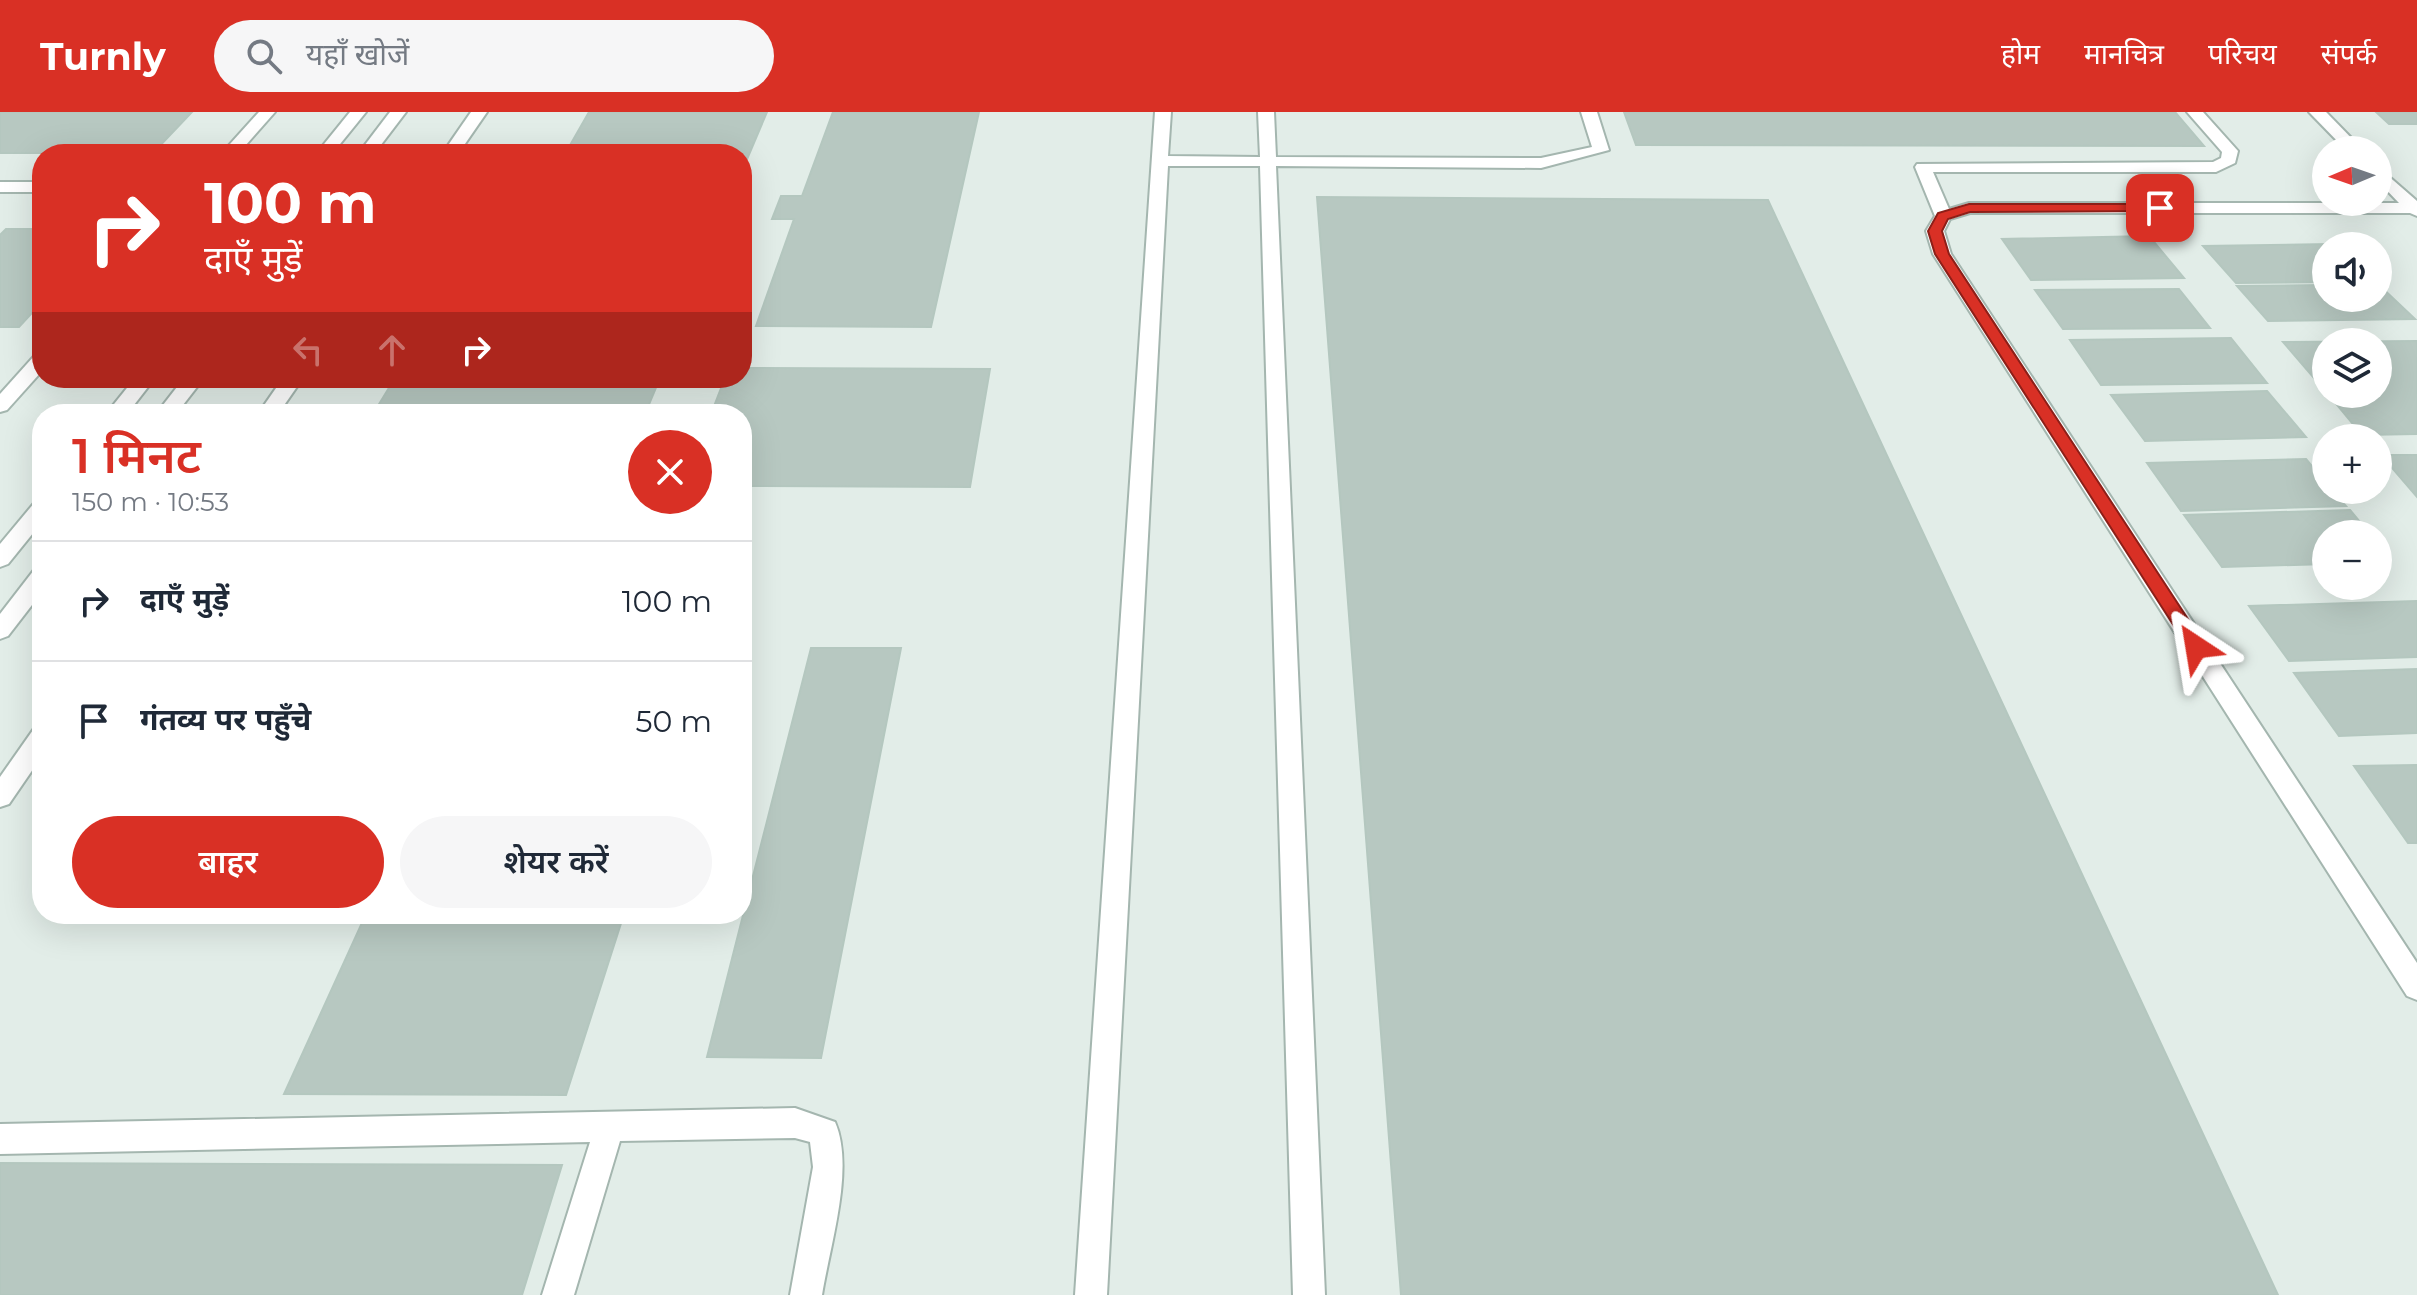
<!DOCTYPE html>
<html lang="hi">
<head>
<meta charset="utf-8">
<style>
  :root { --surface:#fff; --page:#f6f6f7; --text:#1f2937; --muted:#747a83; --line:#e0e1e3; --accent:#d93025 }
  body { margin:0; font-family:Montserrat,"Noto Sans Devanagari",sans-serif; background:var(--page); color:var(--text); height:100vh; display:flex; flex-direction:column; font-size:30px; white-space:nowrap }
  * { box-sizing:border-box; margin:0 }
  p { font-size:26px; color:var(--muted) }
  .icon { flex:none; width:44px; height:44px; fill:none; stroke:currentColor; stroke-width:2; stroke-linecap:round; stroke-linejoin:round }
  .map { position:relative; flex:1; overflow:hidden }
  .details { position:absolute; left:32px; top:292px; width:720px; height:520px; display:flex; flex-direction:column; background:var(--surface); border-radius:32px; box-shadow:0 8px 32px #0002 }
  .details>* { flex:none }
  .guide { position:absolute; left:32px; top:32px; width:720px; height:244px; border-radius:32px; box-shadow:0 8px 32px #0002; background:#d93025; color:#fff; overflow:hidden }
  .needle { width:52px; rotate:268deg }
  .buttons { position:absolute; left:2312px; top:24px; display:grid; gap:16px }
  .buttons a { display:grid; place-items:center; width:80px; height:80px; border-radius:50%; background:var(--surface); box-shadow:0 8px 32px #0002; font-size:40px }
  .pin { position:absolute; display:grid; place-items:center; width:68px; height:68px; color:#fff; margin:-34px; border-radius:16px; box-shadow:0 4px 12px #0006 }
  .me { position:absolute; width:88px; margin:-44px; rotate:327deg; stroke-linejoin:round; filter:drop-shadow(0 0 6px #0008) }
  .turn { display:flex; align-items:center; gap:28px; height:168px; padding:0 40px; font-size:36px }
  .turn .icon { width:104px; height:104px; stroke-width:2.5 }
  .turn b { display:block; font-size:56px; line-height:68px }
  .lanes { display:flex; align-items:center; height:76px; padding:0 40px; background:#0003; justify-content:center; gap:40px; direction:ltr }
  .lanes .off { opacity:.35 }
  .round { display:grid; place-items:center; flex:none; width:84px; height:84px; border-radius:42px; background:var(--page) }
  .head { display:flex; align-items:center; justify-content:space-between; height:136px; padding:0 40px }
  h1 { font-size:48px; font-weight:600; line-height:60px; color:var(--accent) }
  .button { display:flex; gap:16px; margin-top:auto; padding:16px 40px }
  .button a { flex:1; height:92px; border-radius:48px; background:var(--accent); color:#fff; font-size:32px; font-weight:600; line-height:92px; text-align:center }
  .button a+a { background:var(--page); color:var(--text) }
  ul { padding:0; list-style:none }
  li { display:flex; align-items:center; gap:24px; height:120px; padding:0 40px; border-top:2px solid var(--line) }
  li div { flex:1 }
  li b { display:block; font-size:30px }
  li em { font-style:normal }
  header { display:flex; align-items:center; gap:48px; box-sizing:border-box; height:112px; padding:0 40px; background:var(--accent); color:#fff }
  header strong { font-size:38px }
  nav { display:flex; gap:44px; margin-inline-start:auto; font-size:28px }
  .search { width:560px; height:72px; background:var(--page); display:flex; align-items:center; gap:20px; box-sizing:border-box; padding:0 28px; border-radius:44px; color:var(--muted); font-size:30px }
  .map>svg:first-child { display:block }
  .building { fill:#b7c8c1; stroke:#b4c7bf; stroke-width:2 }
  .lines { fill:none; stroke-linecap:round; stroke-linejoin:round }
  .minor-casing { stroke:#a4b6af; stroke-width:4 }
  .minor { fill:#fff; fill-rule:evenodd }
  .route { fill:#d93025; stroke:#8d1f18; stroke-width:2 }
</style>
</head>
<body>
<header>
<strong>Turnly</strong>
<div class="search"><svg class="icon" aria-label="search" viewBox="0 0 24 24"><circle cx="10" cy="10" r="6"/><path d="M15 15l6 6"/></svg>यहाँ खोजें</div>
<nav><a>होम</a><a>मानचित्र</a><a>परिचय</a><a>संपर्क</a></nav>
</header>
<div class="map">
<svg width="2417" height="1183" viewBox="0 0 2417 1183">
  <rect width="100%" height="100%" fill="#e2ede8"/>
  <g class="building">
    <path d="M0,0H192L153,41H0Z"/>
    <path d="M589,0H767L742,59V42H565Z"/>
    <path d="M833,0H979L931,215L756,214L794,107H772L781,84H802Z"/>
    <path d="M1624,0H2175L2204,34L1636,33Z"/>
    <path d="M2376,0H2417V12H2389Z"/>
    <path d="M1317,85L1768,88L2278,1183H1401Z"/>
    <path d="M6,117H42V190L19,215H0V123Z"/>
    <path d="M2149,124L2184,166L2031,168L2002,127Z"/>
    <path d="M2332,132L2326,134V170L2236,171L2203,134Z"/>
    <path d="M2378,172L2415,207L2268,209L2237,174L2326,173V186H2378Z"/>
    <path d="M2179,177L2210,216L2063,217L2035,178Z"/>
    <path d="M2231,226L2267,271L2101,273L2070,228Z"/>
    <path d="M2417,229V322L2362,323L2328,282H2378V230H2326V280L2283,230Z"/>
    <path d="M742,256L990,257L970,375L742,374V302H711L725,266H742Z"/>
    <path d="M395,266H660L645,302H373Z"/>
    <path d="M2267,279L2306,325L2145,329L2111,283Z"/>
    <path d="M2381,343H2417V385Z"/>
    <path d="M2306,347L2326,371V378H2332L2346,394L2181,399L2147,351Z"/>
    <path d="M2350,398L2370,422H2326V452L2222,455L2184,403Z"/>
    <path d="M2417,489V545L2289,549L2249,494Z"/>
    <path d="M811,536H901L821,946L707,945Z"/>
    <path d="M2417,557V621L2339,624L2294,561Z"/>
    <path d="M2417,653V731H2408L2354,654Z"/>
    <path d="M366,802H624L566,983L284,982Z"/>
    <path d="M0,1051L562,1053L522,1183H0Z"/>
  </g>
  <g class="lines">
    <g class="minor-casing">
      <g id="minor">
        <path d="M259,0H275L238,42H221Z"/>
        <path d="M350,0H366L332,42H316Z"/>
        <path d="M390,0H406L374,42H358Z"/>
        <path d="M471,0H487L458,42H442Z"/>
        <path d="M1155,0H1171L1168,44L1260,45L1258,0H1274L1276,45L1541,46L1592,35L1581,0H1597L1609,38L1541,56L1276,54L1325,1183H1293L1260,54H1168L1107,1183H1075Z"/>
        <path d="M2187,0H2203L2238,39L2235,51L2216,60H1933L1949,97L1969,91H2399L2378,69V55L2417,89V104L2410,101H1970L1950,107L1944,119L1951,142L2417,851V888L2407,884L1933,142L1926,119L1935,104L1915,55L1917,52L2213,50L2221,46L2222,40Z"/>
        <path d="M2309,0H2326L2363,38H2346Z"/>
        <rect x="0" y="70" width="42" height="10"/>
        <path d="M42,241V259L7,298L0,300V282L35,243Z"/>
        <path d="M135,266H155L127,302H106Z"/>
        <path d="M184,266H204L176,302H156Z"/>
        <path d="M283,266H303L278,302H258Z"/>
        <path d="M42,388V410L8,452L0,455V432L35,390Z"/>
        <path d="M42,456V480L8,524L0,527V502L34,458Z"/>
        <path d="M42,615V644L9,692L0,695V665L33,618Z"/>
        <path d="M795,996L835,1010C855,1056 830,1133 822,1183H790L813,1055L810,1030L795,1026L620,1029L574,1183H542L590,1030L0,1042V1012Z"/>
      </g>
    </g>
    <use href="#minor" class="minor"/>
  </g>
  <path class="route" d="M2160,92L2164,93V99L1970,100L1948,107L1942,119L1949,142L2203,530L2205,535L2196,541L2190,539L1935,142L1928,119L1938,101L1969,92Z"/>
</svg>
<div class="buttons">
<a><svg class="needle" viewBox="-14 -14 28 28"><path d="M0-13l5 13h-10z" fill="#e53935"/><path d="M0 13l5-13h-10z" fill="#747a83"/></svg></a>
<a><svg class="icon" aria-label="sound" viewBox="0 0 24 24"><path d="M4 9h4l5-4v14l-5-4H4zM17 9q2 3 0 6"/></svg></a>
<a><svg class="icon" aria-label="layers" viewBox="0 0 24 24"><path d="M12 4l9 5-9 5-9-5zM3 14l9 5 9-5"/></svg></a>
<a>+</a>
<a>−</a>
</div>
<div class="pin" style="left:2160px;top:96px;background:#d93025"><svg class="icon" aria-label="arrive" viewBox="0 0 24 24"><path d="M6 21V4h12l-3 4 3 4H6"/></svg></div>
<svg class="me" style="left:2196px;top:535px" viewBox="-20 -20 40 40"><path d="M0-17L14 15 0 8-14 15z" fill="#d93025" stroke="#fff" stroke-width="4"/></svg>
<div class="guide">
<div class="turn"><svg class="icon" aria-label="right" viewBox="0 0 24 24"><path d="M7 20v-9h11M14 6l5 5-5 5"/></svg><div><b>100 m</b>दाएँ मुड़ें</div></div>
<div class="lanes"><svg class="icon off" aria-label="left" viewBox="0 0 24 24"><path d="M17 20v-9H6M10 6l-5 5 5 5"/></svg><svg class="icon off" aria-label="ahead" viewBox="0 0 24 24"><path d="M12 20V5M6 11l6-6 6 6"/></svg><svg class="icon" aria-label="right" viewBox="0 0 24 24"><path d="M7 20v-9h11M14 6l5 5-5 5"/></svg></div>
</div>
<section class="details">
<div class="head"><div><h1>1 मिनट</h1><p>150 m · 10:53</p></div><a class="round" style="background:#d93025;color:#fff"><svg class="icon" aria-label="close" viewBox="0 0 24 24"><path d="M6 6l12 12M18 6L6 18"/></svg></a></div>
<ul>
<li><svg class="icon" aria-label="right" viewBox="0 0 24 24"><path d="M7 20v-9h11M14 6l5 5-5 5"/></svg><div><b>दाएँ मुड़ें</b></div><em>100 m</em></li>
<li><svg class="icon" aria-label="arrive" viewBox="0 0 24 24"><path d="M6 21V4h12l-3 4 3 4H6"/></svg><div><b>गंतव्य पर पहुँचे</b></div><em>50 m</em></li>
</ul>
<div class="button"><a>बाहर</a><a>शेयर करें</a></div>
</section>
</div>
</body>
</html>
